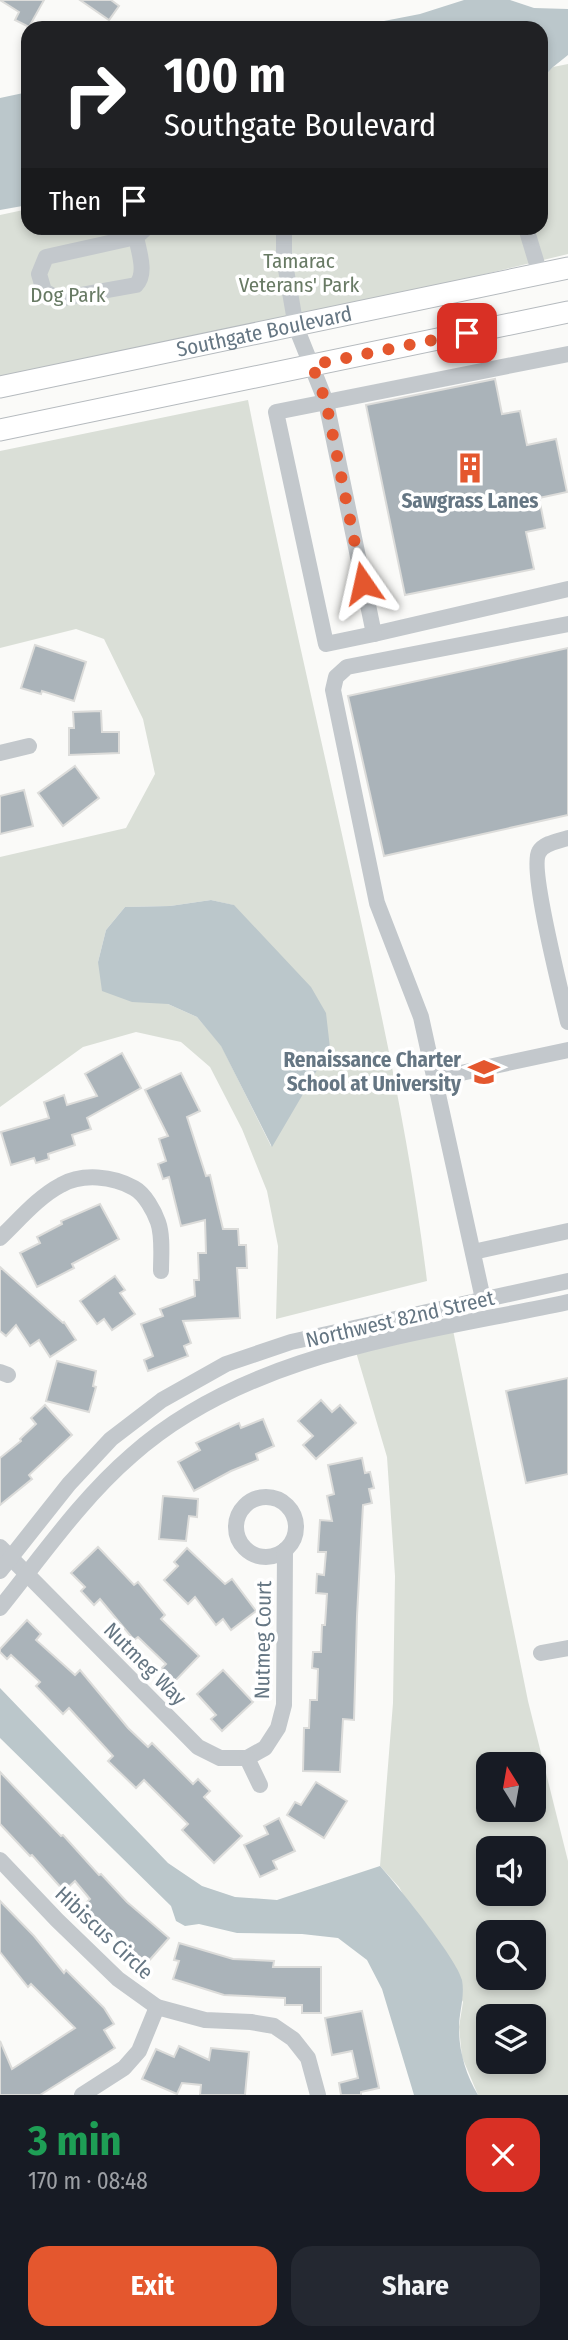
<!DOCTYPE html>
<html lang="en">
<head>
<meta charset="utf-8">
<style>
  :root { --surface:#171b24; --page:#242831; --text:#f1f3f6; --muted:#9ea1a6; --accent:#e4572e }
  body { margin:0; font-family:"Fira Sans Condensed",sans-serif; background:var(--page); color:var(--text); height:100vh; display:flex; flex-direction:column; font-size:26px; white-space:nowrap }
  * { box-sizing:border-box; margin:0 }
  p { font-size:23px; color:var(--muted) }
  .icon { flex:none; width:38px; height:38px; fill:none; stroke:currentColor; stroke-width:2; stroke-linecap:round; stroke-linejoin:round }
  .map { position:relative; height:2095px; overflow:hidden }
  .drawer { display:flex; flex-direction:column; background:var(--surface); flex:1 }
  .drawer>* { flex:none }
  .guide { position:absolute; left:21px; top:21px; width:527px; height:214px; border-radius:21px; box-shadow:0 4px 10px #0003; background:#202124; color:#fff; overflow:hidden }
  .needle { width:46px; rotate:349deg }
  .tools { position:absolute; left:476px; top:1752px; display:grid; gap:14px }
  .tools a { display:grid; place-items:center; width:70px; height:70px; border-radius:14px; background:var(--surface); box-shadow:0 4px 10px #0003; font-size:35px }
  .pin { position:absolute; display:grid; place-items:center; width:60px; height:60px; color:#fff; margin:-30px; border-radius:14px; box-shadow:0 4px 10px #0006 }
  .me { position:absolute; width:77px; margin:-38px; rotate:349deg; stroke-linejoin:round; filter:drop-shadow(0 0 5px #0008) }
  .turn { display:flex; align-items:center; gap:24px; height:147px; padding:0 28px; font-size:32px }
  .turn .icon { width:91px; height:91px; stroke-width:2.5 }
  .turn b { display:block; font-size:49px; line-height:60px }
  .then { display:flex; align-items:center; height:66px; padding:0 28px; background:#0003; gap:14px; font-size:26px }
  .round { display:grid; place-items:center; flex:none; width:74px; height:74px; border-radius:21px; background:var(--page) }
  .overview { display:flex; align-items:center; justify-content:space-between; height:119px; padding:0 28px }
  h1 { font-size:42px; font-weight:700; line-height:52px; color:#1e9e55 }
  .cta { display:flex; gap:14px; margin-top:auto; padding:14px 28px }
  .cta a { flex:1; height:80px; border-radius:21px; background:var(--accent); color:#fff; font-size:28px; font-weight:700; line-height:80px; text-align:center }
  .cta a+a { background:var(--page); color:var(--text) }
  .map>svg:first-child { display:block }
  .green { fill:#dadfd7; fill-rule:evenodd }
  .water { fill:#bbc7cb }
  .building { fill:#aab3b9; stroke:#dcdcda; stroke-width:2 }
  .lines { fill:none; stroke-linecap:round; stroke-linejoin:round }
  .major-casing { stroke:#b5babe; stroke-width:23 }
  .minor { stroke:#c3c8cc; stroke-width:16 }
  .major { stroke:#fff; stroke-width:21 }
  .route { stroke:#e4572e; stroke-width:12; stroke-dasharray:0 21.6 }
  .labels { text-anchor:middle; dominant-baseline:central; stroke-width:7; stroke-linejoin:round; paint-order:stroke }
  .park-label { font-size:21px; fill:#687a64; stroke:#fff }
  .street-label { font-size:21px; fill:#657683; stroke:#fff }
  .poi-label { font-size:21px; font-weight:bold; fill:#657683; stroke:#fff }
</style>
</head>
<body>
<div class="map">
<svg width="568" height="2095" viewBox="0 0 568 2095">
  <rect width="100%" height="100%" fill="#fafaf8"/>
  <g class="green">
    <path d="M568,64V254L264,328L0,378V215L28,209V228H541V80L553,67Z"/>
    <path d="M248,400C282,572 322,741 359,912C386,1034 412,1156 427,1281L276,1319L278,1246L267,1191L242,1129L210,1067L181,1042L136,1032L83,1047L0,1107V857L126,828L155,774L143,719L104,639L76,629L0,648V451ZM211,900L233,905L285,963L330,1048L271,1146L221,1045L197,1017L168,1004L98,962L106,930L125,907L170,906Z"/>
    <path d="M453,1330L528,1701L568,1861V2095H478L462,2057L459,2027L463,2002L399,1887L380,1866L393,1703L395,1576L387,1457L356,1352ZM488,1764H534V1810H488ZM488,1848H534V1894H488ZM488,1932H534V1978H488ZM488,2016H534V2062H488Z"/>
  </g>
  <g class="water">
    <path d="M464,0H510L534,8L568,9V55L553,67L541,80V28H348L420,14Z"/>
    <path d="M28,92V205L0,210V98Z"/>
    <path d="M211,900L234,905L311,987L326,1013L330,1048L272,1147L221,1046L197,1017L168,1004L132,1002L102,991L98,962L106,930L125,907L170,906Z"/>
    <path d="M0,1688L168,1863L202,1886L235,1897L277,1900L380,1866C397,1885 457,1959 462,1980C465,1997 459,2012 459,2028C459,2052 466,2075 478,2095H414L382,1989L367,1960L338,1938L302,1934L237,1933L199,1924L185,1926L176,1921L171,1906L0,1738Z"/>
  </g>
  <g class="building">
    <path d="M0,0H44L29,27L15,20L19,12Z"/>
    <path d="M80,0H111L119,6L109,20Z"/>
    <path d="M495,379L502,414L520,411L527,445L556,439L567,492L539,498L545,528L526,532L534,569L405,595L366,405Z"/>
    <path d="M35,645L86,662L74,701L42,691L41,694L21,688Z"/>
    <path d="M568,648V815L384,856L348,696Z"/>
    <path d="M101,711L102,732H119V753L69,755V728H74L73,712Z"/>
    <path d="M75,766L99,798L63,826L38,793Z"/>
    <path d="M24,790L33,826L0,834V796Z"/>
    <path d="M122,1053L141,1088L87,1118L91,1129L72,1135L75,1145L48,1154L49,1159L36,1163L34,1158L11,1165L1,1132L49,1118L44,1102L64,1095L67,1105L97,1096L85,1074Z"/>
    <path d="M181,1073L200,1111L187,1117L206,1176L210,1175L223,1229H238L239,1245H246L247,1268H237L240,1318L183,1321L191,1343L184,1346L188,1356L148,1371L144,1360L153,1356L141,1324L163,1316L160,1309L195,1296L194,1280H199L198,1253H206L205,1220L181,1226L169,1177L163,1179L158,1164L166,1161L159,1139L168,1136L145,1090Z"/>
    <path d="M100,1204L119,1239L72,1264L74,1268L37,1287L20,1253L40,1243L37,1237L62,1224L61,1221Z"/>
    <path d="M0,1267L63,1323L64,1322L76,1340L50,1357L39,1340L30,1346L16,1325L6,1336L0,1331Z"/>
    <path d="M115,1276L125,1290L120,1293L135,1314L112,1330L104,1319L97,1324L80,1301Z"/>
    <path d="M57,1361L96,1371L93,1386L96,1387L89,1412L46,1401Z"/>
    <path d="M568,1378V1474L526,1483L506,1391Z"/>
    <path d="M321,1400L332,1412L340,1405L356,1423L316,1459L303,1445L313,1436L298,1421Z"/>
    <path d="M45,1405L72,1435L29,1475L32,1479L0,1505V1458L21,1441L20,1439L36,1424L31,1418Z"/>
    <path d="M263,1419L274,1446L256,1454L258,1460L231,1471L194,1491L178,1462L200,1450L196,1443L239,1423L241,1428Z"/>
    <path d="M362,1458L365,1473L370,1472L374,1488L369,1489L372,1503L363,1505L357,1616L354,1720L343,1719L340,1772L303,1771L304,1728H309L310,1700H317L318,1669L312,1668L313,1652H321L322,1625H325L327,1594L316,1593L317,1574L324,1575L326,1552H318L320,1520L332,1521L327,1496L334,1494L328,1465Z"/>
    <path d="M163,1496L198,1499L197,1517L189,1516L186,1541L159,1539Z"/>
    <path d="M98,1547L134,1585L138,1582L165,1615L161,1619L199,1656L174,1682L160,1670L166,1664L138,1637L134,1640L100,1599L94,1605L81,1591L85,1587L71,1573Z"/>
    <path d="M187,1548L225,1584L232,1579L256,1611L231,1630L223,1619L216,1625L195,1597L188,1604L164,1580L178,1566L174,1562Z"/>
    <path d="M27,1620L41,1634L36,1640L75,1675L80,1670L128,1728L148,1747L152,1743L193,1784L198,1779L210,1791L204,1797L242,1836L214,1863L182,1830L188,1824L144,1780L136,1788L108,1761L113,1756L69,1708L63,1714L36,1686L40,1682L11,1655L7,1659L0,1652V1649Z"/>
    <path d="M223,1670L253,1702L222,1731L211,1719L216,1715L197,1694Z"/>
    <path d="M0,1772L61,1836L63,1835L99,1875L101,1874L127,1902L169,1938L147,1963L105,1928L102,1931L81,1908L90,1899L75,1881L64,1891L32,1855L30,1856L0,1824Z"/>
    <path d="M316,1782L347,1801L324,1838L287,1815L295,1802L301,1805Z"/>
    <path d="M279,1818L295,1851L273,1861L277,1869L260,1877L244,1845L268,1834L264,1826Z"/>
    <path d="M0,1901L34,1936L64,1973L66,1970L104,2008L114,2024L104,2030L115,2048L40,2095H0V2041L12,2069L75,2028L31,1984L28,1987L0,1952Z"/>
    <path d="M179,1943L233,1959L274,1961L273,1967H321V2013H302V2005H285V1998L224,1995L173,1979L179,1961L174,1960Z"/>
    <path d="M362,2011L379,2088L361,2092V2095H341L339,2083L358,2078L352,2051L332,2055L325,2018Z"/>
    <path d="M179,2046L209,2060L211,2048L249,2052L245,2095H200L201,2085L182,2083L177,2094L142,2079L156,2049L174,2057Z"/>
  </g>
  <g class="lines">
    <g class="major-casing">
      <g id="major">
        <path id="s1" d="M0,387L568,268"/>
        <path d="M0,430L568,312"/>
      </g>
    </g>
    <g class="minor">
      <path d="M284,228V258L296,327L326,402L374,634L568,589"/>
      <path d="M526,228L540,274"/>
      <path d="M136,237C139,252 147,274 136,285L58,299L44,291L39,274L46,257L136,237L146,228"/>
      <path d="M374,634L326,644L276,412L568,354"/>
      <path d="M0,753L29,746"/>
      <path d="M568,838C559,841 544,843 539,852C529,868 562,996 568,1022"/>
      <path d="M433,1079L568,1050"/>
      <path d="M0,1238C19,1220 38,1197 61,1185C82,1173 113,1176 134,1188C145,1194 154,1211 158,1222C163,1236 161,1256 161,1271"/>
      <path d="M473,1252L568,1231"/>
      <path d="M483,1299L421,1017L377,903L333,690L336,677L347,667L568,624"/>
      <path d="M0,1372L8,1375"/>
      <circle cx="266" cy="1527" r="30"/>
      <path d="M0,1547L198,1747L220,1758H247L265,1748L278,1728L284,1705L285,1550"/>
      <path d="M0,1571L69,1484L111,1439L162,1400L226,1364L291,1342L568,1281"/>
      <path d="M0,1608C42,1556 81,1499 132,1455C249,1351 420,1334 568,1302"/>
      <path d="M541,1653L568,1648"/>
      <path d="M247,1758L260,1785"/>
      <path d="M0,1860L57,1920L118,1979L157,2007L205,2020L251,2022L274,2026L293,2039L308,2058L318,2095"/>
      <path d="M82,2095L124,2068L139,2051L157,2007"/>
    </g>
    <use href="#major" class="major"/>
  </g>
  <g class="lines">
    <path class="route" d="M363,583L326,402L312,365L467,333"/>
  </g>
  <defs>
    <g id="building-bare" transform="scale(2.415)"><path d="M-4-6H4V6H1V3H-1V6H-4ZM-2.5-4.3h1.7v1.8h-1.7ZM.8-4.3h1.7v1.8H.8ZM-2.5-1h1.7V.8h-1.7ZM.8-1h1.7V.8H.8Z" fill="#e4572e" stroke="#fff" stroke-width="2.5" paint-order="stroke"/></g>
    <g id="school-bare" transform="scale(2.415)"><path d="M0-5L7-2L0 1L-7-2ZM-4 1L0 2.5L4 1V4Q0 6-4 4Z" fill="#e4572e" stroke="#fff" stroke-width="2.5" paint-order="stroke"/></g>
  </defs>
  <g fill-rule="evenodd">
    <use href="#building-bare" x="470" y="468"/>
    <use href="#school-bare" x="484" y="1072"/>
  </g>
  <g class="labels">
    <g class="park-label">
      <text x="299" y="261">Tamarac<tspan x="299" dy="24">Veterans' Park</tspan></text>
      <text x="68" y="295">Dog Park</text>
    </g>
    <g class="street-label">
      <text stroke="none"><textPath href="#s1" startOffset="270">Southgate Boulevard</textPath></text>
      <text transform="translate(400 1319) rotate(-13)">Northwest 82nd Street</text>
      <text transform="translate(263 1640) rotate(-89)">Nutmeg Court</text>
      <text transform="translate(145 1664) rotate(45)">Nutmeg Way</text>
      <text transform="translate(104 1933) rotate(43)">Hibiscus Circle</text>
    </g>
    <g class="poi-label">
      <text x="470" y="501">Sawgrass Lanes</text>
      <text x="461" y="1060" text-anchor="end">Renaissance Charter<tspan x="461" dy="24">School at University</tspan></text>
    </g>
  </g>
</svg>
<div class="tools">
<a><svg class="needle" viewBox="-14 -14 28 28"><path d="M0-13l5 13h-10z" fill="#e53935"/><path d="M0 13l5-13h-10z" fill="#9ea1a6"/></svg></a>
<a><svg class="icon" aria-label="sound" viewBox="0 0 24 24"><path d="M4 9h4l5-4v14l-5-4H4zM17 9q2 3 0 6"/></svg></a>
<a><svg class="icon" aria-label="search" viewBox="0 0 24 24"><circle cx="10" cy="10" r="6"/><path d="M15 15l6 6"/></svg></a>
<a><svg class="icon" aria-label="layers" viewBox="0 0 24 24"><path d="M12 4l9 5-9 5-9-5zM3 14l9 5 9-5"/></svg></a>
</div>
<div class="pin" style="left:467px;top:333px;background:#d93025"><svg class="icon" aria-label="arrive" viewBox="0 0 24 24"><path d="M6 21V4h12l-3 4 3 4H6"/></svg></div>
<svg class="me" style="left:363px;top:583px" viewBox="-20 -20 40 40"><path d="M0-17L14 15 0 8-14 15z" fill="#e4572e" stroke="#fff" stroke-width="4"/></svg>
<div class="guide">
<div class="turn"><svg class="icon" aria-label="right" viewBox="0 0 24 24"><path d="M7 20v-9h11M14 6l5 5-5 5"/></svg><div><b>100 m</b>Southgate Boulevard</div></div>
<div class="then">Then<svg class="icon" aria-label="arrive" viewBox="0 0 24 24"><path d="M6 21V4h12l-3 4 3 4H6"/></svg></div>
</div>
</div>
<section class="drawer">
<div class="overview"><div><h1>3 min</h1><p>170 m · 08:48</p></div><a class="round" style="background:#d93025;color:#fff"><svg class="icon" aria-label="close" viewBox="0 0 24 24"><path d="M6 6l12 12M18 6L6 18"/></svg></a></div>
<div class="cta"><a>Exit</a><a>Share</a></div>
</section>
</body>
</html>
